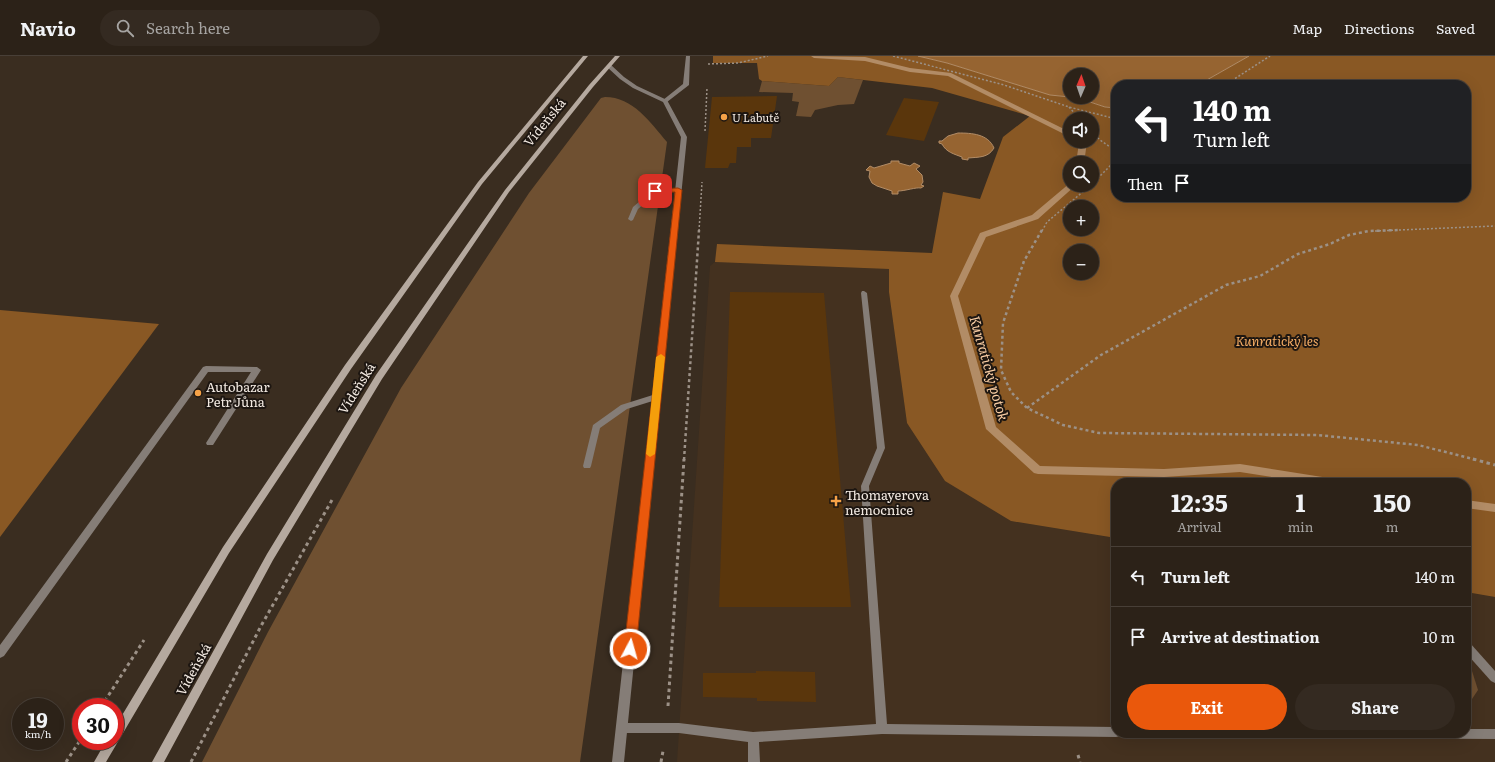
<!DOCTYPE html>
<html lang="en">
<head>
<meta charset="utf-8">
<style>
  :root { --surface:#2c2218; --page:#342a21; --text:#f1f3f6; --muted:#a6a4a2; --line:#483f37; --accent:#ea580c }
  body { margin:0; font-family:Literata,serif; background:var(--page); color:var(--text); height:100vh; display:flex; flex-direction:column; font-size:15px; white-space:nowrap }
  * { box-sizing:border-box; margin:0 }
  p { font-size:13px; color:var(--muted) }
  .icon { flex:none; width:22px; height:22px; fill:none; stroke:currentColor; stroke-width:2; stroke-linecap:round; stroke-linejoin:round }
  .map { position:relative; flex:1; overflow:hidden }
  .details { position:absolute; left:1111px; top:422px; width:360px; height:260px; display:flex; flex-direction:column; background:var(--surface); border-radius:16px; box-shadow:0 4px 16px #0002,0 0 0 1px var(--line) }
  .details>* { flex:none }
  .hud { position:absolute; left:1111px; top:24px; width:360px; height:122px; border-radius:16px; box-shadow:0 4px 16px #0002,0 0 0 1px var(--line); background:#202124; color:#fff; overflow:hidden }
  .needle { width:26px; rotate:2deg }
  .controls { position:absolute; left:1063px; top:12px; display:grid; gap:8px }
  .controls a { display:grid; place-items:center; width:36px; height:36px; border-radius:50%; background:var(--surface); box-shadow:0 4px 16px #0002,0 0 0 1px var(--line); font-size:20px }
  .speed { position:absolute; left:12px; top:642px; display:flex; gap:8px; font-size:20px; font-weight:700; text-align:center }
  .speed>* { display:grid; place-content:center; width:52px; height:52px; border-radius:50%; background:var(--surface); box-shadow:0 4px 16px #0002,0 0 0 1px var(--line); line-height:1 }
  .speed small { font-size:10px; font-weight:400 }
  .speed .limit { border:6px solid #d22; background:#fff; color:#111 }
  .pin { position:absolute; display:grid; place-items:center; width:34px; height:34px; color:#fff; margin:-17px; border-radius:8px; box-shadow:0 2px 6px #0006 }
  .me { position:absolute; width:44px; margin:-22px; rotate:6deg; stroke-linejoin:round; filter:drop-shadow(0 0 3px #0008) }
  .turn { display:flex; align-items:center; gap:14px; height:84px; padding:0 16px; font-size:18px }
  .turn .icon { width:52px; height:52px; stroke-width:2.5 }
  .turn b { display:block; font-size:28px; line-height:34px }
  .then { display:flex; align-items:center; height:38px; padding:0 16px; background:#0003; gap:8px; font-size:15px }
  .eta { display:flex; justify-content:space-evenly; align-items:center; height:68px; text-align:center }
  .eta b { font-size:24px; font-weight:700; line-height:28px }
  .action { display:flex; gap:8px; margin-top:auto; padding:8px 16px }
  .action a { flex:1; height:46px; border-radius:24px; background:var(--accent); color:#fff; font-size:16px; font-weight:700; line-height:46px; text-align:center }
  .action a+a { background:var(--page); color:var(--text) }
  ul { padding:0; list-style:none }
  li { display:flex; align-items:center; gap:12px; height:60px; padding:0 16px; border-top:1px solid var(--line) }
  li div { flex:1 }
  li b { display:block; font-size:15px }
  li em { font-style:normal }
  header { display:flex; align-items:center; gap:24px; box-sizing:border-box; height:56px; padding:0 20px; background:var(--surface); border-bottom:1px solid var(--line) }
  header strong { font-size:19px }
  nav { display:flex; gap:22px; margin-inline-start:auto; font-size:14px }
  .search { width:280px; height:36px; background:var(--page); display:flex; align-items:center; gap:10px; box-sizing:border-box; padding:0 14px; border-radius:22px; color:var(--muted); font-size:15px }
  .map>svg:first-child { display:block }
  .built { fill:#44311f }
  .green { fill:#6f5031 }
  .forest { fill:#895824; fill-rule:evenodd }
  .water { fill:#966431; stroke:#b28c66 }
  .lines { fill:none; stroke-linecap:round; stroke-linejoin:round }
  .stream { fill:#b28c66; fill-rule:evenodd }
  .building { fill:#5a360c }
  .path-far2 { stroke:#9c9187; stroke-width:1.5; stroke-dasharray:2 2; stroke-linecap:butt }
  .path-far1 { stroke:#9c9187; stroke-width:2.5; stroke-dasharray:3 3; stroke-linecap:butt }
  .path { stroke:#9c9187; stroke-width:3; stroke-dasharray:3.5 3.5; stroke-linecap:butt }
  .lane { fill:#857d77; fill-rule:evenodd }
  .street { fill:#857d77; fill-rule:evenodd }
  .secondary { fill:#b5a99f; fill-rule:evenodd }
  .route { fill:#ea580c; stroke:#983908 }
  .slow { fill:#f59e0b }
  .poi-dot { fill:#f6a247; stroke:#1d1611; stroke-width:1.5 }
  .labels { text-anchor:middle; dominant-baseline:central; stroke-width:4; stroke-linejoin:round; paint-order:stroke }
  .far-poi-label { font-size:11px; fill:#f3eae2; stroke:#1d1611; text-anchor:start }
  .street-label { font-size:13px; fill:#f3eae2; stroke:#1d1611 }
  .park-label { font-size:13px; font-style:italic; fill:#f6ad65; stroke:#1d1611 }
  .poi-label { font-size:13px; fill:#f3eae2; stroke:#1d1611; text-anchor:start }
  .water-label { font-size:14px; font-style:italic; fill:#f9cda3; stroke:#1d1611 }
</style>
</head>
<body>
<header>
<strong>Navio</strong>
<div class="search"><svg class="icon" aria-label="search" viewBox="0 0 24 24"><circle cx="10" cy="10" r="6"/><path d="M15 15l6 6"/></svg>Search here</div>
<nav><a>Map</a><a>Directions</a><a>Saved</a></nav>
</header>
<div class="map">
<svg width="1495" height="706" viewBox="0 0 1495 706">
  <rect width="100%" height="100%" fill="#3a2d20"/>
  <path class="built" d="M715,206L889,213V236L907,367L1011,465L1116,482V677H1466V536L1495,541V706H677L710,210Z"/>
  <g class="green">
    <path d="M838,21L863,24L854,48L838,49L815,54L811,61L796,60L799,46L792,45L793,37L759,36L762,25L829,30Z"/>
    <path d="M605,41C633,41 650,66 667,86L580,706H202L268,576L401,332L529,137L601,42Z"/>
    <path d="M1466,612L1472,615L1478,634L1466,652Z"/>
  </g>
  <g class="forest">
    <path d="M713,0H918L947,7L1050,39L1075,41L1105,51L1116,52V141H1466V29H1198L1249,0H1495V541L1466,536V427H1116V482L1011,465L945,425L907,367L889,236V213L715,206L717,188L932,197L943,136L980,143L1003,81L1030,60L932,32L838,21L829,30L762,25L759,23L757,7H713ZM1070,63H1092V85H1070ZM1070,107H1092V129H1070ZM1070,151H1092V173H1070ZM1070,195H1092V217H1070Z"/>
    <path d="M0,254L159,268L0,481Z"/>
  </g>
  <g class="water">
    <path d="M918,0H1249L1198,29H1116V52L1105,51L1075,41H1092V19H1070V41L1050,39L947,7Z"/>
    <path d="M958,77C972,77 988,78 994,92C988,102 979,101 968,102V104L962,103V101C954,98 946,96 942,88L939,87V85H942L948,80Z"/>
    <path d="M891,105H899V107L910,110L914,107L920,110L916,113L922,119L923,126L921,129L924,130L921,132C916,131 905,135 898,135V138H892V135L877,130L872,127L869,121L870,115L866,114L870,110L874,112L891,107Z"/>
  </g>
  <g class="lines">
    <g class="stream">
      <path d="M811,0L865,1L910,12L951,17L1070,76V81L948,20L910,16L865,5L814,2Z"/>
      <path d="M1077,85L1087,86L1084,107H1076L1079,87Z"/>
      <path d="M1070,127V129H1076L1038,163L986,181L958,240L996,371L1040,410L1164,413L1240,408L1335,423L1339,424L1340,427H1309L1240,416L1164,421L1038,418L1034,417L986,373L950,240L980,177L1032,159Z"/>
      <path d="M1466,444L1495,448V456L1466,452Z"/>
    </g>
  </g>
  <g class="building">
    <path d="M777,40L771,82H751V91H737L736,107H730L728,112H705L712,41Z"/>
    <path d="M904,42L939,46L924,85L886,79Z"/>
    <path d="M730,236L824,237L851,551H719Z"/>
    <path d="M756,615L815,616L816,646L757,645V642L703,641V617H756Z"/>
  </g>
  <g class="lines">
    <g class="path-far2">
      <path d="M893,0L1004,29L1069,51L1116,63"/>
      <path d="M708,8L738,7L768,0"/>
      <path d="M1225,29L1270,0"/>
      <path d="M1069,51L1080,63"/>
      <path d="M705,75L707,32"/>
      <path d="M1092,76L1100,84L1116,95"/>
      <path d="M1092,128L1116,104"/>
      <path d="M699,175L702,126"/>
      <path d="M1042,175L1047,166L1091,129"/>
      <path d="M1375,175L1495,170"/>
    </g>
    <g class="path-far1">
      <path d="M1042,174L1024,205L1003,267L1001,314L1011,336L1027,352L1063,369L1099,377L1317,379L1418,389L1477,404"/>
      <path d="M1027,352L1101,299L1226,229L1260,220L1298,198L1330,188L1349,179L1369,175L1400,174"/>
      <path d="M684,404L699,174"/>
    </g>
    <g class="path">
      <path d="M1473,403L1495,409"/>
      <path d="M668,650L684,403"/>
      <path d="M101,651L144,584"/>
      <path d="M1078,699L1080,706"/>
      <path d="M66,706L81,683"/>
      <path d="M191,706L261,570L332,444"/>
      <path d="M661,706L663,695"/>
    </g>
    <g class="lane">
      <path d="M686,0H690L689,29L667,46H663V44L683,28Z"/>
      <path d="M678,132L681,134L680,135L657,137L638,153L633,164L631,165L628,163L633,151L653,134Z"/>
      <path d="M862,235H864L867,237L885,392L869,430L887,668L1116,671V677H1121L1120,680L1116,681L882,678L759,686L760,706H748V686L679,677H622L618,676L617,672L618,668L622,667H679L753,676L876,668L861,430L877,392L861,237Z"/>
      <path d="M206,310L257,311L261,314L213,389H207L206,387L251,316H208L4,600L0,602V589L203,311Z"/>
      <path d="M656,338L660,341L659,343L627,353L600,372L591,410L590,412H584L583,410L593,369L621,349Z"/>
      <path d="M1466,585L1470,587L1495,615V627L1491,625L1466,597Z"/>
      <path d="M1466,673H1495V683L1316,682L1312,681L1311,677H1466Z"/>
    </g>
    <path class="street" d="M607,9H611L624,21L637,30L667,44L687,81L624,706H612L681,81L663,46L633,32L620,23L607,11Z"/>
    <g class="secondary">
      <path d="M583,0H588L482,128L351,313L229,497L106,706H94L106,685H115V671L223,491L345,309L478,126Z"/>
      <path d="M615,0H620L593,31L509,136L382,323L273,504L164,706H152L267,498L376,319L505,134L589,29Z"/>
    </g>
  </g>
  <path class="route" d="M678,132L682,134L636,593L634,597L630,598L626,597L624,593L675,136L655,137L651,135L655,133Z"/>
  <path class="slow" d="M661,298L665,301L655,398L650,401L646,398L656,301Z"/>
  <g class="poi-dot">
    <circle cx="724" cy="61" r="4"/>
    <circle cx="198" cy="337" r="4"/>
    <path d="M834 439h4v4h4v4h-4v4h-4v-4h-4v-4h4z"/>
  </g>
  <g class="labels">
    <g class="far-poi-label">
      <text x="732" y="61">U Labutě</text>
    </g>
    <g class="street-label">
      <text transform="translate(544 66) rotate(-51)">Vídeňská</text>
      <text transform="translate(356 332) rotate(-58)">Vídeňská</text>
      <text transform="translate(193 613) rotate(-61)">Vídeňská</text>
    </g>
    <g class="park-label">
      <text x="1277" y="284">Kunratický les</text>
    </g>
    <g class="poi-label">
      <text x="206" y="330">Autobazar<tspan x="206" dy="15">Petr Jůna</tspan></text>
      <text x="845" y="438">Thomayerova<tspan x="845" dy="15">nemocnice</tspan></text>
    </g>
    <g class="water-label">
      <text transform="translate(990 312) rotate(74)">Kunratický potok</text>
    </g>
  </g>
</svg>
<div class="controls">
<a><svg class="needle" viewBox="-14 -14 28 28"><path d="M0-13l5 13h-10z" fill="#e53935"/><path d="M0 13l5-13h-10z" fill="#a6a4a2"/></svg></a>
<a><svg class="icon" aria-label="sound" viewBox="0 0 24 24"><path d="M4 9h4l5-4v14l-5-4H4zM17 9q2 3 0 6"/></svg></a>
<a><svg class="icon" aria-label="search" viewBox="0 0 24 24"><circle cx="10" cy="10" r="6"/><path d="M15 15l6 6"/></svg></a>
<a>+</a>
<a>−</a>
</div>
<div class="speed"><div>19<small>km/h</small></div><div class="limit">30</div></div>
<div class="pin" style="left:655px;top:135px;background:#d93025"><svg class="icon" aria-label="arrive" viewBox="0 0 24 24"><path d="M6 21V4h12l-3 4 3 4H6"/></svg></div>
<svg class="me" style="left:630px;top:593px" viewBox="-20 -20 40 40"><circle r="17" fill="#ea580c" stroke="#fff" stroke-width="3"/><path d="M0-11L8 9 0 5-8 9z" fill="#fff"/></svg>
<div class="hud">
<div class="turn"><svg class="icon" aria-label="left" viewBox="0 0 24 24"><path d="M17 20v-9H6M10 6l-5 5 5 5"/></svg><div><b>140 m</b>Turn left</div></div>
<div class="then">Then<svg class="icon" aria-label="arrive" viewBox="0 0 24 24"><path d="M6 21V4h12l-3 4 3 4H6"/></svg></div>
</div>
<section class="details">
<div class="eta">
<div><b>12:35</b><p>Arrival</p></div>
<div><b>1</b><p>min</p></div>
<div><b>150</b><p>m</p></div>
</div>
<ul>
<li><svg class="icon" aria-label="left" viewBox="0 0 24 24"><path d="M17 20v-9H6M10 6l-5 5 5 5"/></svg><div><b>Turn left</b></div><em>140 m</em></li>
<li><svg class="icon" aria-label="arrive" viewBox="0 0 24 24"><path d="M6 21V4h12l-3 4 3 4H6"/></svg><div><b>Arrive at destination</b></div><em>10 m</em></li>
</ul>
<div class="action"><a>Exit</a><a>Share</a></div>
</section>
</div>
</body>
</html>
